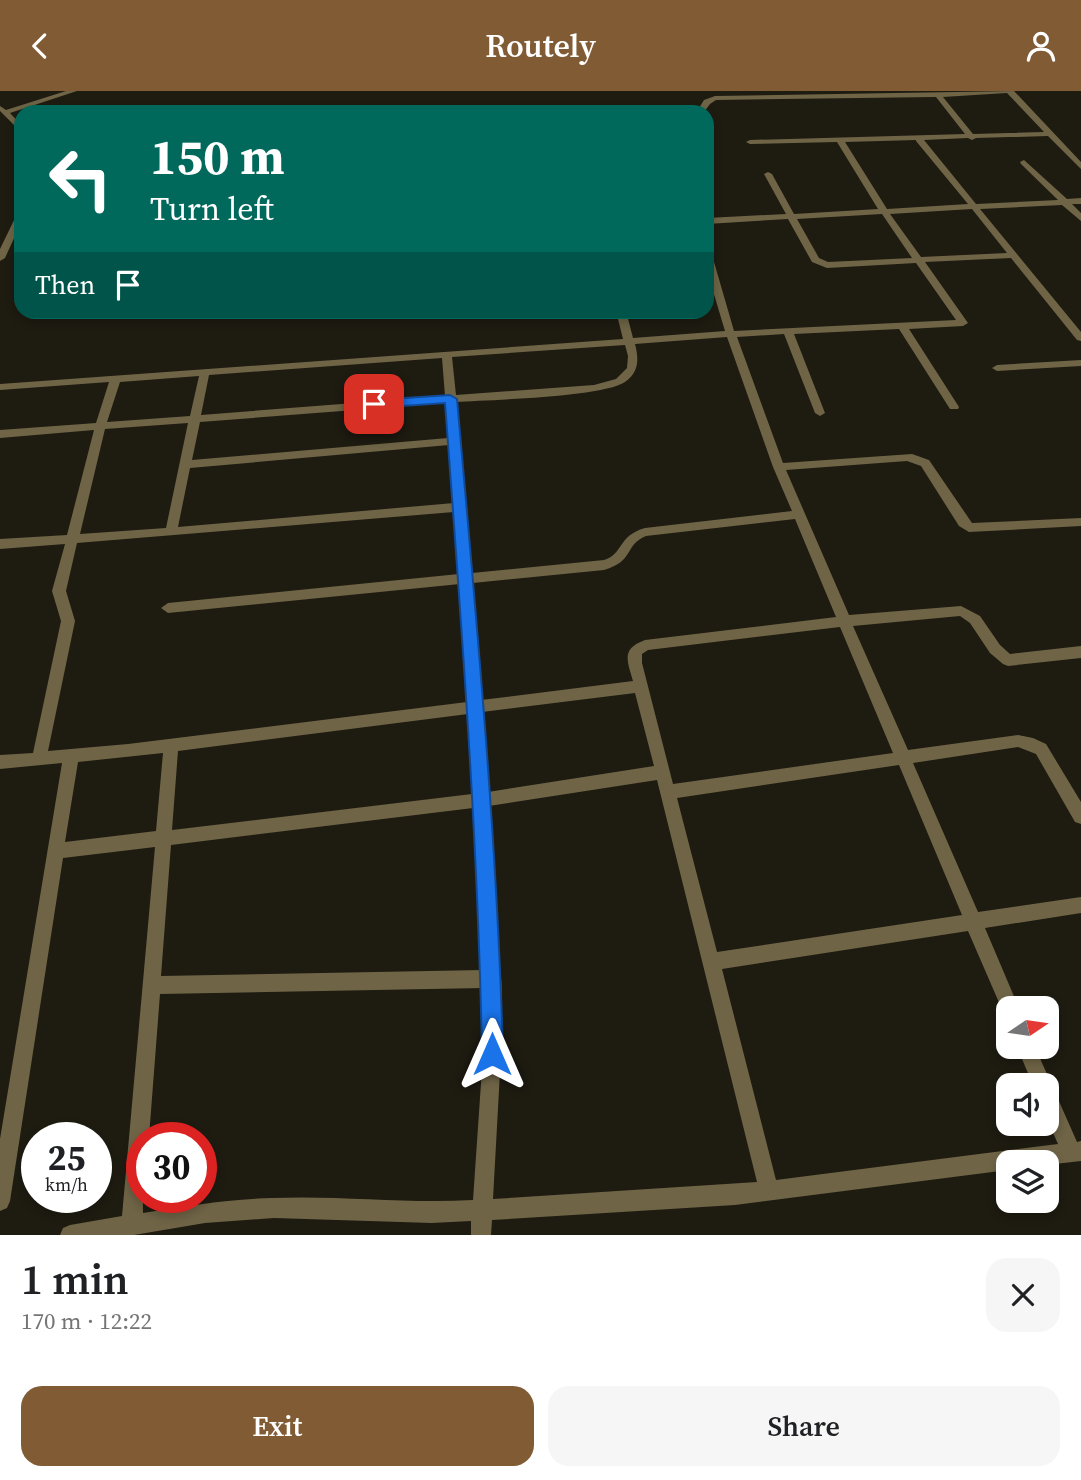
<!DOCTYPE html>
<html lang="en">
<head>
<meta charset="utf-8">
<style>
  :root { --surface:#fff; --page:#f6f6f6; --text:#202124; --muted:#757577; --accent:#805b34 }
  body { margin:0; font-family:"Source Serif 4",serif; background:var(--page); color:var(--text); height:100vh; display:flex; flex-direction:column; font-size:26px; white-space:nowrap }
  * { box-sizing:border-box; margin:0 }
  p { font-size:23px; color:var(--muted) }
  .icon { flex:none; width:38px; height:38px; fill:none; stroke:currentColor; stroke-width:2; stroke-linecap:round; stroke-linejoin:round }
  .map { position:relative; height:1144px; overflow:hidden }
  .side { display:flex; flex-direction:column; background:var(--surface); flex:1 }
  .side>* { flex:none }
  .top-card { position:absolute; left:14px; top:14px; width:700px; height:214px; border-radius:21px; box-shadow:0 4px 10px #0003; background:#00695c; color:#fff; overflow:hidden }
  .needle { width:46px; rotate:77deg }
  .buttons { position:absolute; left:996px; top:905px; display:grid; gap:14px }
  .buttons a { display:grid; place-items:center; width:63px; height:63px; border-radius:14px; background:var(--surface); box-shadow:0 4px 10px #0003; font-size:35px }
  .speed { position:absolute; left:21px; top:1031px; display:flex; gap:14px; font-size:35px; font-weight:700; text-align:center }
  .speed>* { display:grid; place-content:center; width:91px; height:91px; border-radius:50%; background:var(--surface); box-shadow:0 4px 10px #0003; line-height:1 }
  .speed small { font-size:18px; font-weight:400 }
  .speed .limit { border:10px solid #d22; background:#fff; color:#111 }
  .pin { position:absolute; display:grid; place-items:center; width:60px; height:60px; color:#fff; margin:-30px; border-radius:14px; box-shadow:0 4px 10px #0006 }
  .me { position:absolute; width:77px; margin:-38px; rotate:0deg; stroke-linejoin:round; filter:drop-shadow(0 0 5px #0008) }
  .turn { display:flex; align-items:center; gap:24px; height:147px; padding:0 21px; font-size:32px }
  .turn .icon { width:91px; height:91px; stroke-width:2.5 }
  .turn b { display:block; font-size:49px; line-height:60px }
  .then { display:flex; align-items:center; height:66px; padding:0 21px; background:#0003; gap:14px; font-size:26px }
  .round { display:grid; place-items:center; flex:none; width:74px; height:74px; border-radius:21px; background:var(--page) }
  .summary { display:flex; align-items:center; justify-content:space-between; height:119px; padding:0 21px }
  h1 { font-size:42px; font-weight:600; line-height:52px }
  .cta { display:flex; gap:14px; margin-top:auto; padding:14px 21px }
  .cta a { flex:1; height:80px; border-radius:21px; background:var(--accent); color:#fff; font-size:28px; font-weight:600; line-height:80px; text-align:center }
  .cta a+a { background:var(--page); color:var(--text) }
  header { display:flex; justify-content:space-between; align-items:center; height:91px; padding:0 21px; background:var(--accent); color:#fff; font-size:32px; font-weight:600 }
  .map>svg:first-child { display:block }
  .lines { fill:none; stroke-linecap:round; stroke-linejoin:round }
  .minor { fill:#6f6446; fill-rule:evenodd }
  .route { fill:#1a73e8; stroke:#114b97; stroke-width:2 }
</style>
</head>
<body>
<header><svg class="icon" aria-label="back" viewBox="0 0 24 24"><path d="M15 5l-7 7 7 7"/></svg>Routely<svg class="icon" aria-label="person" viewBox="0 0 24 24"><circle cx="12" cy="8" r="4"/><path d="M4 21q1-7 8-7t8 7"/></svg></header>
<div class="map">
<svg width="1081" height="1144" viewBox="0 0 1081 1144">
  <rect width="100%" height="100%" fill="#1e1b11"/>
  <g class="lines">
    <g class="minor">
      <path d="M66,0H77L10,22L21,34V41L0,20V15L6,19Z"/>
      <path d="M1014,0L1081,71V78L1048,45L976,47L972,49L968,47L924,49L976,113L1058,109L1021,73L1020,71L1024,69L1067,108L1081,107V113H1072L1081,122V130L1062,114L980,118L1081,241V250L1077,249L1011,167L925,171L968,232L963,235L909,238L959,316L958,318H950L899,238L794,243L825,322L820,325L815,322L784,243L737,246L783,372L912,363L929,369L972,432L1081,427V435L969,441L959,435L921,375L907,370L786,379L849,524L961,515L980,525L1000,554L1010,563L1081,555V567L1008,575L1003,573L990,562L970,532L960,525L853,535L908,659L1018,644L1033,647L1046,653L1081,711V733L1075,731L1036,663L1018,656L913,672L978,821L1081,806V822L985,837L1019,917H1008V925L1004,923L968,840L722,878L776,1089L1058,1053L1046,1026V994H1033L1017,956H1035L1077,1051L1081,1050V1070L1046,1074V1071H1008V1079L735,1114L492,1129L491,1144H471V1130L432,1132L274,1127L205,1132L134,1144H60L63,1137L70,1134L122,1125L155,756L63,767L10,1110L7,1117L0,1120V1048L62,672L0,678V664L33,662L61,530L52,500L65,453L0,458V448L67,444L94,339L0,347V339L96,332L109,291L0,299V293L623,248L616,220H626L633,247L725,240L707,180V161L712,164L734,240L956,229L916,172L827,177L812,171L788,128L707,133V127L786,123L764,83L768,81L772,83L794,123L878,118L837,51L750,53L746,51L750,49L965,43L936,6L716,9L710,13L704,21H680L699,17L704,9L715,5ZM1007,2L1044,41L973,43L943,6ZM916,49V50L968,113L887,118L845,51ZM972,118L1007,162L921,166L890,123ZM882,123L912,167L828,171L819,167L797,128ZM727,246L773,376L792,420L645,437C617,445 624,463 604,469L472,482L456,311C489,309 603,306 625,291C639,281 639,268 635,253ZM625,254L628,265L627,277L616,288L594,294L456,304L452,266ZM442,267L445,305L201,324L209,284ZM199,285L190,325L107,331L120,291ZM446,312L448,347L192,369L200,331ZM188,332L166,437L80,443L105,338ZM449,354L454,412L178,436L190,377ZM454,421L459,483L168,512L161,517L168,522L460,493L467,611L128,653L48,660L75,530L66,500L77,452ZM795,428L836,526L645,549C621,558 627,569 633,590L481,609L473,492L604,479C635,470 624,454 646,445ZM840,536L893,662L673,693L642,572V563L648,559ZM635,602L654,675L488,701L482,621ZM468,623L472,703L172,739L178,660ZM163,662L156,740L65,751L78,671ZM899,674L962,824L717,861L677,707ZM657,689L757,1091L493,1108L501,963L502,901L489,715ZM473,717L483,879L161,885L171,754ZM484,897L483,963L473,1109C406,1113 339,1104 272,1107C229,1108 186,1115 143,1122L142,1046H149L160,903Z"/>
      <path d="M21,120V132L5,167L0,170V158L17,123Z"/>
      <path d="M1081,269V275L997,280L992,277L997,274Z"/>
    </g>
  </g>
  <path class="route" d="M450,304L457,308C476,525 497,744 503,963L500,970L492,973L485,970L482,963C478,746 461,528 445,312L374,317L368,313L374,309Z"/>
</svg>
<div class="buttons">
<a><svg class="needle" viewBox="-14 -14 28 28"><path d="M0-13l5 13h-10z" fill="#e53935"/><path d="M0 13l5-13h-10z" fill="#757577"/></svg></a>
<a><svg class="icon" aria-label="sound" viewBox="0 0 24 24"><path d="M4 9h4l5-4v14l-5-4H4zM17 9q2 3 0 6"/></svg></a>
<a><svg class="icon" aria-label="layers" viewBox="0 0 24 24"><path d="M12 4l9 5-9 5-9-5zM3 14l9 5 9-5"/></svg></a>
</div>
<div class="speed"><div>25<small>km/h</small></div><div class="limit">30</div></div>
<div class="pin" style="left:374px;top:313px;background:#d93025"><svg class="icon" aria-label="arrive" viewBox="0 0 24 24"><path d="M6 21V4h12l-3 4 3 4H6"/></svg></div>
<svg class="me" style="left:492px;top:963px" viewBox="-20 -20 40 40"><path d="M0-17L14 15 0 8-14 15z" fill="#1a73e8" stroke="#fff" stroke-width="4"/></svg>
<div class="top-card">
<div class="turn"><svg class="icon" aria-label="left" viewBox="0 0 24 24"><path d="M17 20v-9H6M10 6l-5 5 5 5"/></svg><div><b>150 m</b>Turn left</div></div>
<div class="then">Then<svg class="icon" aria-label="arrive" viewBox="0 0 24 24"><path d="M6 21V4h12l-3 4 3 4H6"/></svg></div>
</div>
</div>
<section class="side">
<div class="summary"><div><h1>1 min</h1><p>170 m · 12:22</p></div><a class="round"><svg class="icon" aria-label="close" viewBox="0 0 24 24"><path d="M6 6l12 12M18 6L6 18"/></svg></a></div>
<div class="cta"><a>Exit</a><a>Share</a></div>
</section>
</body>
</html>
